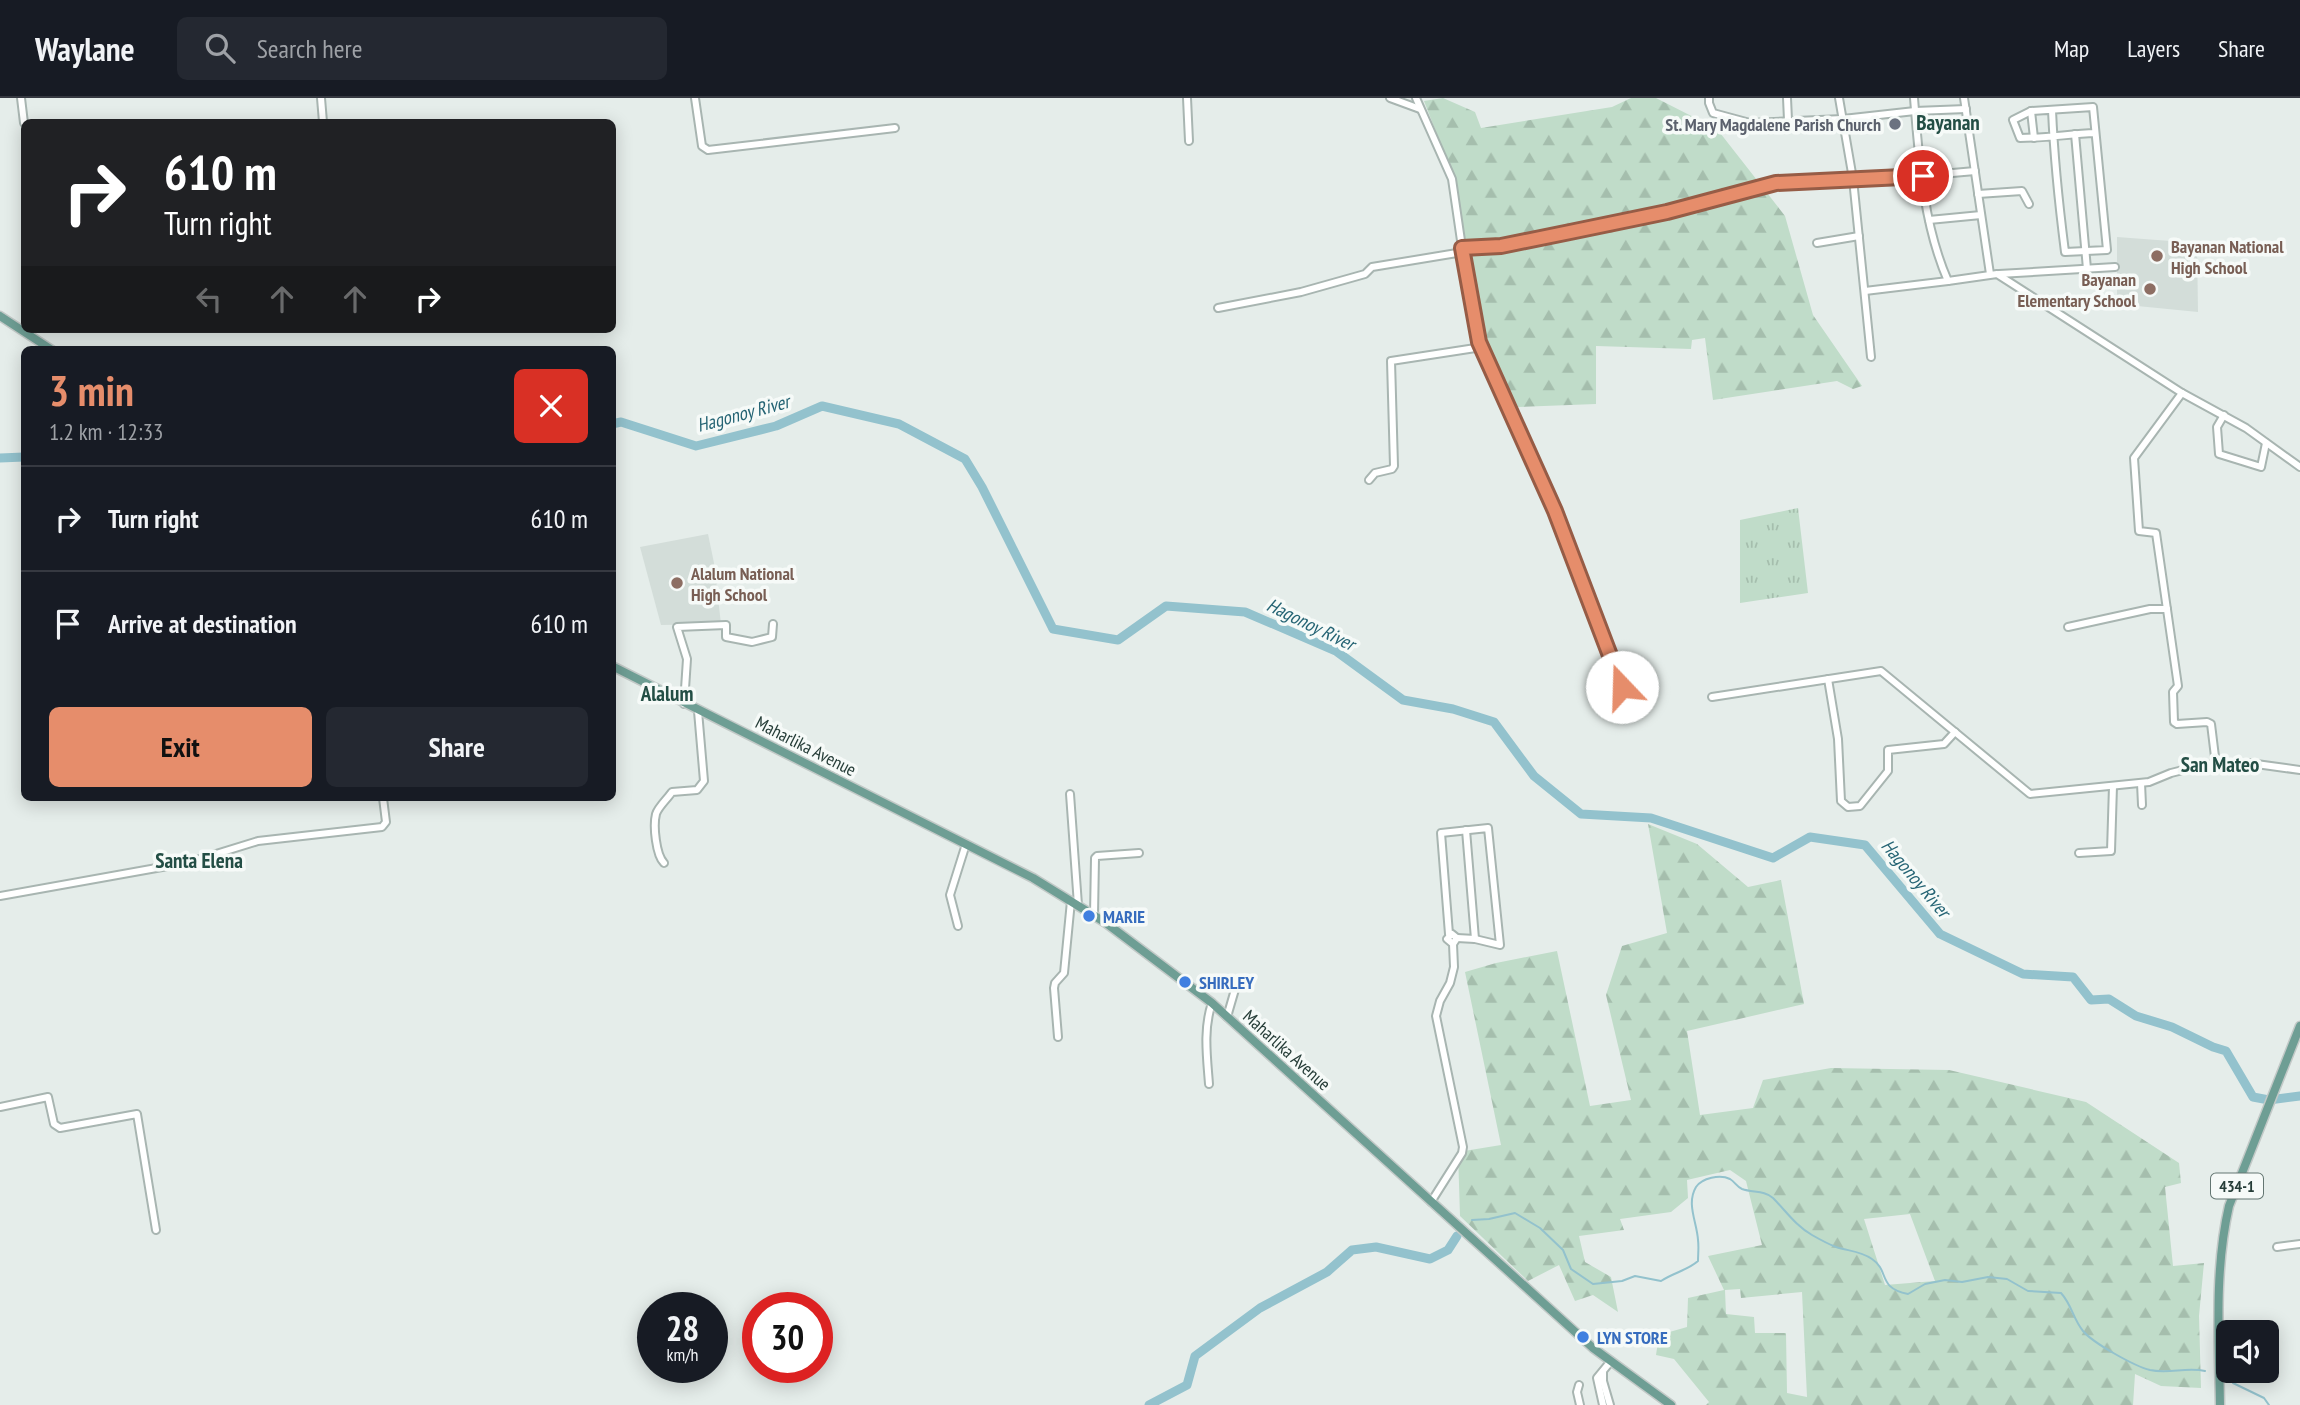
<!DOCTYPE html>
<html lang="en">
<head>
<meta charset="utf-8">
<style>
  :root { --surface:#171b24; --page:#242831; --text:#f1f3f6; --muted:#9ea1a6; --line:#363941; --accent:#e68d6b }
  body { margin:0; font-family:"PT Sans Narrow",sans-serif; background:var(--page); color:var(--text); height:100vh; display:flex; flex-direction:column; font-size:26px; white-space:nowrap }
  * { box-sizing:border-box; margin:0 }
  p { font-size:23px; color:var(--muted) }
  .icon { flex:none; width:38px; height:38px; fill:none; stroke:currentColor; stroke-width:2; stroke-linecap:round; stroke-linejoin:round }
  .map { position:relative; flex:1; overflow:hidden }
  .details { position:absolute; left:21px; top:248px; width:595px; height:455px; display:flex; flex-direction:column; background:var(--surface); border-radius:10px; box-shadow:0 4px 18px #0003 }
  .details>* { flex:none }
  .hud { position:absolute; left:21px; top:21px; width:595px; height:214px; border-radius:10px; box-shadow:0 4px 18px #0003; background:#202124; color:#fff; overflow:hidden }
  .tools { position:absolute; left:2216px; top:1222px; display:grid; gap:14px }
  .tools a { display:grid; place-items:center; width:63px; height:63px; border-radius:10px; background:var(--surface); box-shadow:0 4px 18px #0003; font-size:35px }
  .speed { position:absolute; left:637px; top:1194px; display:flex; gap:14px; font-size:35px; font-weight:700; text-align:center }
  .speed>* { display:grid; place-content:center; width:91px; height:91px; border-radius:50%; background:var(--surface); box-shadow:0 4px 18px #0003; line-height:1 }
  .speed small { font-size:18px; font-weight:400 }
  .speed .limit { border:10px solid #d22; background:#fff; color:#111 }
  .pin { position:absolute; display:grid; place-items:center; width:60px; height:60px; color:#fff; margin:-30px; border:4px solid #fff; border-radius:50%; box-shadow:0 2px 7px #0007 }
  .me { position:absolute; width:77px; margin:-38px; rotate:339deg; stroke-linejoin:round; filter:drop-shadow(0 0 5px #0008) }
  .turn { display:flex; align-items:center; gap:24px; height:147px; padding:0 28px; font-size:32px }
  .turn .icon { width:91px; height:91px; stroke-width:2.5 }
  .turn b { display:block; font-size:49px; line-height:60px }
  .lanes { display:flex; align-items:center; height:66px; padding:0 28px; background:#0003; justify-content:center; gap:35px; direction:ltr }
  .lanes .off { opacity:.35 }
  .round { display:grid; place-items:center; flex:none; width:74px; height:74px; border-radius:10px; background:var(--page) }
  .head { display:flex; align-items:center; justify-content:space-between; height:119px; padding:0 28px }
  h1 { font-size:42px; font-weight:800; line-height:52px; color:var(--accent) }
  .button { display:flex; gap:14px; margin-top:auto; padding:14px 28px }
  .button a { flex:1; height:80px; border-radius:10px; background:var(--accent); color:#111; font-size:28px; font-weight:800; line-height:80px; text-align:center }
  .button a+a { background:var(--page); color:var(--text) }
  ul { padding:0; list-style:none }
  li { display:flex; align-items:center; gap:21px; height:105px; padding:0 28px; border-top:2px solid var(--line) }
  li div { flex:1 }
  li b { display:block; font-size:26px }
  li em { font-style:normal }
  header { display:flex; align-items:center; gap:42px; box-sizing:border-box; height:98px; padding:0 35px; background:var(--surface); border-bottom:2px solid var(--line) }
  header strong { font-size:33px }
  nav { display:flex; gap:38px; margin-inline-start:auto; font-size:24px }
  .search { width:490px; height:63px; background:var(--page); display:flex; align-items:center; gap:18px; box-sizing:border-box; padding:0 24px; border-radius:10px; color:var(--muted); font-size:26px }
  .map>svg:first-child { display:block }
  .built { fill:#d3ddd9 }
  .grass { fill:url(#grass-tufts) }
  .forest { fill:url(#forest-firs); fill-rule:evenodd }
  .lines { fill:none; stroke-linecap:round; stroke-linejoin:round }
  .stream { stroke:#93c2cd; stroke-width:2 }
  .river { stroke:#93c2cd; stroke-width:9 }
  .minor-casing { stroke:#a8b5b1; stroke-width:10 }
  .major-casing { stroke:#c2c9c7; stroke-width:11 }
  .minor { stroke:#fff; stroke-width:6 }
  .major { stroke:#6e9e94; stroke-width:8 }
  .route-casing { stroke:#965c46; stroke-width:18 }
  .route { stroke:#e68d6b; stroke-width:12 }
  .worship-dot { fill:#6b7280; stroke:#f6faf8; stroke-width:2.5 }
  .education-dot { fill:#8d6e63; stroke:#f6faf8; stroke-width:2.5 }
  .shop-dot { fill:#3f7fe0; stroke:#f6faf8; stroke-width:2.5 }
  .labels { text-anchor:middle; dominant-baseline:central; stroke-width:7; stroke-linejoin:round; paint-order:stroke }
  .shield { fill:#f6faf8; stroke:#647672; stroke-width:2 }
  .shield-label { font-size:16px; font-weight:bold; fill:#263d38 }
  .worship-label { font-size:18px; font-weight:bold; fill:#5b616d; stroke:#f6faf8; text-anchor:end }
  .education-label { font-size:18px; font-weight:bold; fill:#785e54; stroke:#f6faf8; text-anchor:start }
  .street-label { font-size:18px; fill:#263d38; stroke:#f6faf8 }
  .shop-label { font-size:18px; font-weight:bold; fill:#366cbe; stroke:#f6faf8; text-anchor:start }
  .water-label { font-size:19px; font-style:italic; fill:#256474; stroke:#f6faf8 }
  .quarter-label { font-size:21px; font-weight:bold; fill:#234e45; stroke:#f6faf8 }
</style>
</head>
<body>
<header>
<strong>Waylane</strong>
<div class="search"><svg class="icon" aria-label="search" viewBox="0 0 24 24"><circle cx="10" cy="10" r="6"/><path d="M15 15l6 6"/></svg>Search here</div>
<nav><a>Map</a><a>Layers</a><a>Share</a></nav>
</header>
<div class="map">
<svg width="2300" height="1307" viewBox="0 0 2300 1307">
  <defs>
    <pattern id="grass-tufts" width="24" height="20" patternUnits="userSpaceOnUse" patternTransform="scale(1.75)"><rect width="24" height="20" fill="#c0dcc9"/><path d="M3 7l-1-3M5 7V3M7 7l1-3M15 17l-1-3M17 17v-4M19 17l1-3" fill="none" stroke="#a5bead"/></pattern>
    <pattern id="forest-firs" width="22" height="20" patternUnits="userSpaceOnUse" patternTransform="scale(1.75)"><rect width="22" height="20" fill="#c0dcc9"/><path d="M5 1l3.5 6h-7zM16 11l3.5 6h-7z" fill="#a5bead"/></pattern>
  </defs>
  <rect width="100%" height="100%" fill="#e5edea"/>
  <g class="built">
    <path d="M2117,139L2197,145L2198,214L2117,206Z"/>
    <path d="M708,436L714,465L721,526L661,527L640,449Z"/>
  </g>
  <path class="grass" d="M1798,410L1808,495L1740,505V422Z"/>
  <g class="forest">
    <path d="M1443,0L1475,14L1481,30L1612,9L1631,0H1656L1717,31L1785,118L1813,217L1862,288L1853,291L1837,283L1713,302L1705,240L1692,242L1691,251L1596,248V306L1518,309L1483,245L1455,83L1424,3Z"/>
    <path d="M1648,726L1697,746L1748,789L1781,782L1804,906L1687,933L1700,1017L1753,1010L1763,982L1831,970L1949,972L2086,1004L2179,1065L2181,1085L2165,1089L2173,1168L2204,1165L2199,1218L2201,1290L2161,1288L2135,1276L2133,1307H1706L1709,1304L1674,1261L1656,1257L1659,1237L1687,1229L1688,1200L1724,1192L1708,1158L1762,1147L1746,1083L1730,1072L1687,1082L1688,1100L1671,1114L1620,1121L1624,1132L1579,1138L1585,1164L1611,1179L1618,1214L1593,1197L1575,1203L1559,1167L1528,1183L1460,1118L1458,1054L1501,1047L1465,874L1496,865L1557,853L1590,1008L1631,1002L1606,897L1622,848L1667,835ZM1910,1116L1935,1183L1885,1187L1864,1121ZM1740,1191L1741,1200L1802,1194L1807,1299L1787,1295L1786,1235H1755L1754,1219L1726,1216L1725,1192Z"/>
  </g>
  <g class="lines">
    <g class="stream">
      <path d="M1472,1122L1489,1121L1515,1115L1540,1130L1563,1152L1571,1171L1593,1186L1622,1183L1635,1178L1661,1183C1673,1175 1688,1172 1698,1163C1698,1156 1699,1149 1698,1142C1697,1124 1686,1106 1696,1089C1702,1080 1720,1076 1730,1081C1735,1084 1737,1089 1742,1091C1753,1095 1764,1092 1773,1100C1786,1113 1795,1127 1812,1137C1819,1141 1828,1146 1836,1149C1848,1153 1861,1153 1872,1161C1890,1173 1877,1190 1908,1196L1925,1186L1945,1182L1962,1184L1988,1179L2007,1181L2028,1193L2061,1195C2072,1207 2073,1221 2083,1233C2093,1245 2134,1268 2150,1272C2168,1276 2187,1269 2205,1273"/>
      <path d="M2233,1285L2264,1300L2269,1307"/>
    </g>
    <g class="river">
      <path d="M612,326L621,324L696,348L776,328L822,308L899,326L965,361L982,389L1053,531L1118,542L1166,508L1245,514L1336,553L1403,602L1453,611L1494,624L1534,678L1581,716L1651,720L1773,760L1810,739L1865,747L1940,836L2023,876L2073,879L2091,902L2109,901L2136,918L2172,929L2213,949L2226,953L2253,999L2269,1002L2300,998"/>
      <path d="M0,360L24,359"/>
      <path d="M1149,1307L1187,1287L1195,1258L1260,1210L1327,1174L1352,1152L1376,1149L1430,1161L1448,1152L1457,1138"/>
    </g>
    <g class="minor-casing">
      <g id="minor">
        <path d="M21,0L24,25"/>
        <path d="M321,0L323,24"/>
        <path d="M695,0L702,48L708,52L895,30"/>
        <path d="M1187,0L1189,43"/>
        <path d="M1390,0L1420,11"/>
        <path d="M1416,0L1452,81L1465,170L1480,244L1555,413L1622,589"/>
        <path d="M1709,0V5L1713,15L1750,25L1843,21L1915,13L1966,11"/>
        <path d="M1787,0L1788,22"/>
        <path d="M1839,0L1853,81L1871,259"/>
        <path d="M1914,0C1919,61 1923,126 1948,183L1997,176L2182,295L2246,330L2300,369"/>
        <path d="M1964,0L1990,176"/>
        <path d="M2052,12C2054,59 2059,107 2065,154L2107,152L2093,9L2031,13L2013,22L2020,40C2045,40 2070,36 2095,35"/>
        <path d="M2031,13L2034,40"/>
        <path d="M2075,36L2087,171"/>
        <path d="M1978,96L2022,93L2029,106"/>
        <path d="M1929,122L1981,117"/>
        <path d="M1817,145L1859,138"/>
        <path d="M1462,150C1568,144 1670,108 1773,86C1799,80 1827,82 1853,81C1894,80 1934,77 1975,73"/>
        <path d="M1999,176L2115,169"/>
        <path d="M1865,193L1948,183"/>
        <path d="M1218,210L1301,194L1365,176L1372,169L1463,154"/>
        <path d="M2182,295L2134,360L2139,433L2156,435L2178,588L2173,594L2174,624L2177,626L2207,624L2211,626L2216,667"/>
        <path d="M2224,317L2217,329L2219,356L2261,369L2266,345"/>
        <path d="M1369,382L1375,375L1392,371L1394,368L1391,263L1482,249"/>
        <path d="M2068,529L2150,511H2167"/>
        <path d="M1828,581L1838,641L1841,703L1848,709L1860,708L1888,673V652L1944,646L1955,634"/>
        <path d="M1712,599L1881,573L2030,696L2149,684L2171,675L2203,667L2249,665L2300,672"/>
        <path d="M684,606L687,561L677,529L726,527V539L752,544L772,539L773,526"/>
        <path d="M2141,685L2142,707"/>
        <path d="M1070,696L1078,807"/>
        <path d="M1466,732L1475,841"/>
        <path d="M2079,755L2111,753L2113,688"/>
        <path d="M664,765C656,757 653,728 656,716C658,709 668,700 672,694L697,692L704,683L698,613"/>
        <path d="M0,798L190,764L258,743L382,729L386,724L383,700"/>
        <path d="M1094,817L1095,760L1097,758L1139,755"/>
        <path d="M958,828L950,797L966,746"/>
        <path d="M1449,836L1441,735L1488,730L1500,847L1475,841L1457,840"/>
        <path d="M1227,919L1236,888"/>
        <path d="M1058,939L1054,890L1055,885L1064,875L1071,803"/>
        <path d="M1209,986C1207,959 1203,931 1212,905"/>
        <path d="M0,1009L48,999L54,1026L60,1030L137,1016L156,1132"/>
        <path d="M1431,1104L1462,1055L1463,1049L1436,918L1440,903L1450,885L1454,869L1453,846L1457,840L1452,836L1447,841L1453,846"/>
        <path d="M2277,1149L2300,1146"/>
        <path d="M1603,1274V1283L1610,1307"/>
        <path d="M1579,1287L1577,1294L1580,1307"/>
        <path d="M1603,1307L1597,1280L1611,1263"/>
      </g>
    </g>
    <g class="major-casing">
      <g id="major">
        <path d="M0,218L52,252"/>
        <path d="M612,568L1033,780L1106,825L1212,905L1593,1250L1671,1307"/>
        <path d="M2220,1307C2219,1241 2214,1173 2229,1108L2300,928"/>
      </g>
    </g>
    <use href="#minor" class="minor"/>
    <use href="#major" class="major"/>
  </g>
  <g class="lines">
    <g class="route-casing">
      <path id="route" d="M1622,589L1555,413L1479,244L1462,150L1501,148L1570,134L1667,114L1776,85L1923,78"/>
    </g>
    <use href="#route" class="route"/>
  </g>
  <circle class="worship-dot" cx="1895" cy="26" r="7"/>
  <g class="education-dot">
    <circle cx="2157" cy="158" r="7"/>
    <circle cx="2150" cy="191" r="7"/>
    <circle cx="677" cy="485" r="7"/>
  </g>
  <g class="shop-dot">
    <circle cx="1089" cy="818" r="7"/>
    <circle cx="1185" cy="884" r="7"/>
    <circle cx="1583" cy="1239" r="7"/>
  </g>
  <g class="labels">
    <rect class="shield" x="2211" y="1075.5" width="52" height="25" rx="5"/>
    <g class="shield-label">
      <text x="2237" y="1088">434-1</text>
    </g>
    <g class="worship-label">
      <text x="1881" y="26">St. Mary Magdalene Parish Church</text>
    </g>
    <g class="education-label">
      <text x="2171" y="148">Bayanan National<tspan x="2171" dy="21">High School</tspan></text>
      <text x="2136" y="181" text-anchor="end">Bayanan<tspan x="2136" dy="21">Elementary School</tspan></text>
      <text x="691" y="475">Alalum National<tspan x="691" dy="21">High School</tspan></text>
    </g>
    <g class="street-label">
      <text transform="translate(806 648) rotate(27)">Maharlika Avenue</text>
      <text transform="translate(1287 952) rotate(42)">Maharlika Avenue</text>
    </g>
    <g class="shop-label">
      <text x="1103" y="818">MARIE</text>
      <text x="1199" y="884">SHIRLEY</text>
      <text x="1597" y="1239">LYN STORE</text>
    </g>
    <g class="water-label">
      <text transform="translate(743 315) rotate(-15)">Hagonoy River</text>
      <text transform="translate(1311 526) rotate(26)">Hagonoy River</text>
      <text transform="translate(1916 780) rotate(50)">Hagonoy River</text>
    </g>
    <g class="quarter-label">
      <text x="1948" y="24">Bayanan</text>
      <text x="667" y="595">Alalum</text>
      <text x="2220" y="666">San Mateo</text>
      <text x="199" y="762">Santa Elena</text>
    </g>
  </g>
</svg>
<div class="tools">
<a><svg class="icon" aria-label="sound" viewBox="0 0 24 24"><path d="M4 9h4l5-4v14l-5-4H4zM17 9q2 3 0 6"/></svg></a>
</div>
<div class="speed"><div>28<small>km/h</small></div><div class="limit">30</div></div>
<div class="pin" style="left:1923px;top:78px;background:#d93025"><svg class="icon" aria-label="arrive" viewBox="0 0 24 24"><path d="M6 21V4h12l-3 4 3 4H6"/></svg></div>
<svg class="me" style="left:1622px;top:589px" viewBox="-20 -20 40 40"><circle r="19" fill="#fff"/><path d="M0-13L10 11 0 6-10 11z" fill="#e68d6b"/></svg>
<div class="hud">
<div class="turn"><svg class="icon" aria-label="right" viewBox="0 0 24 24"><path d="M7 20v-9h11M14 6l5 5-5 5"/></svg><div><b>610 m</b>Turn right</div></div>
<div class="lanes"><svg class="icon off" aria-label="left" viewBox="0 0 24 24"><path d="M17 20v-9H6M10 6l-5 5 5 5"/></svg><svg class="icon off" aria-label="ahead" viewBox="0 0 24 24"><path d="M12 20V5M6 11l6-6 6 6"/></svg><svg class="icon off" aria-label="ahead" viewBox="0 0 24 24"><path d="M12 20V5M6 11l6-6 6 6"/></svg><svg class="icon" aria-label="right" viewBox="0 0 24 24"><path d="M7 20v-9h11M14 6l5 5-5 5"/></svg></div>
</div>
<section class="details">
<div class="head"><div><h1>3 min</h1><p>1.2 km · 12:33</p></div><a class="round" style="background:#d93025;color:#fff"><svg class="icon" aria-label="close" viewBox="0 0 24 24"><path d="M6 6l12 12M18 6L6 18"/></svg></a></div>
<ul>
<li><svg class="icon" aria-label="right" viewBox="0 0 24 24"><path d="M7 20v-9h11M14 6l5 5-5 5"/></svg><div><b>Turn right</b></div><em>610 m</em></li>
<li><svg class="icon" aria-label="arrive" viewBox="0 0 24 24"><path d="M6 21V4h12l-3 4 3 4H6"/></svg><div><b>Arrive at destination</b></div><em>610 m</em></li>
</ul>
<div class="button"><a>Exit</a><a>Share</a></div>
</section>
</div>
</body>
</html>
